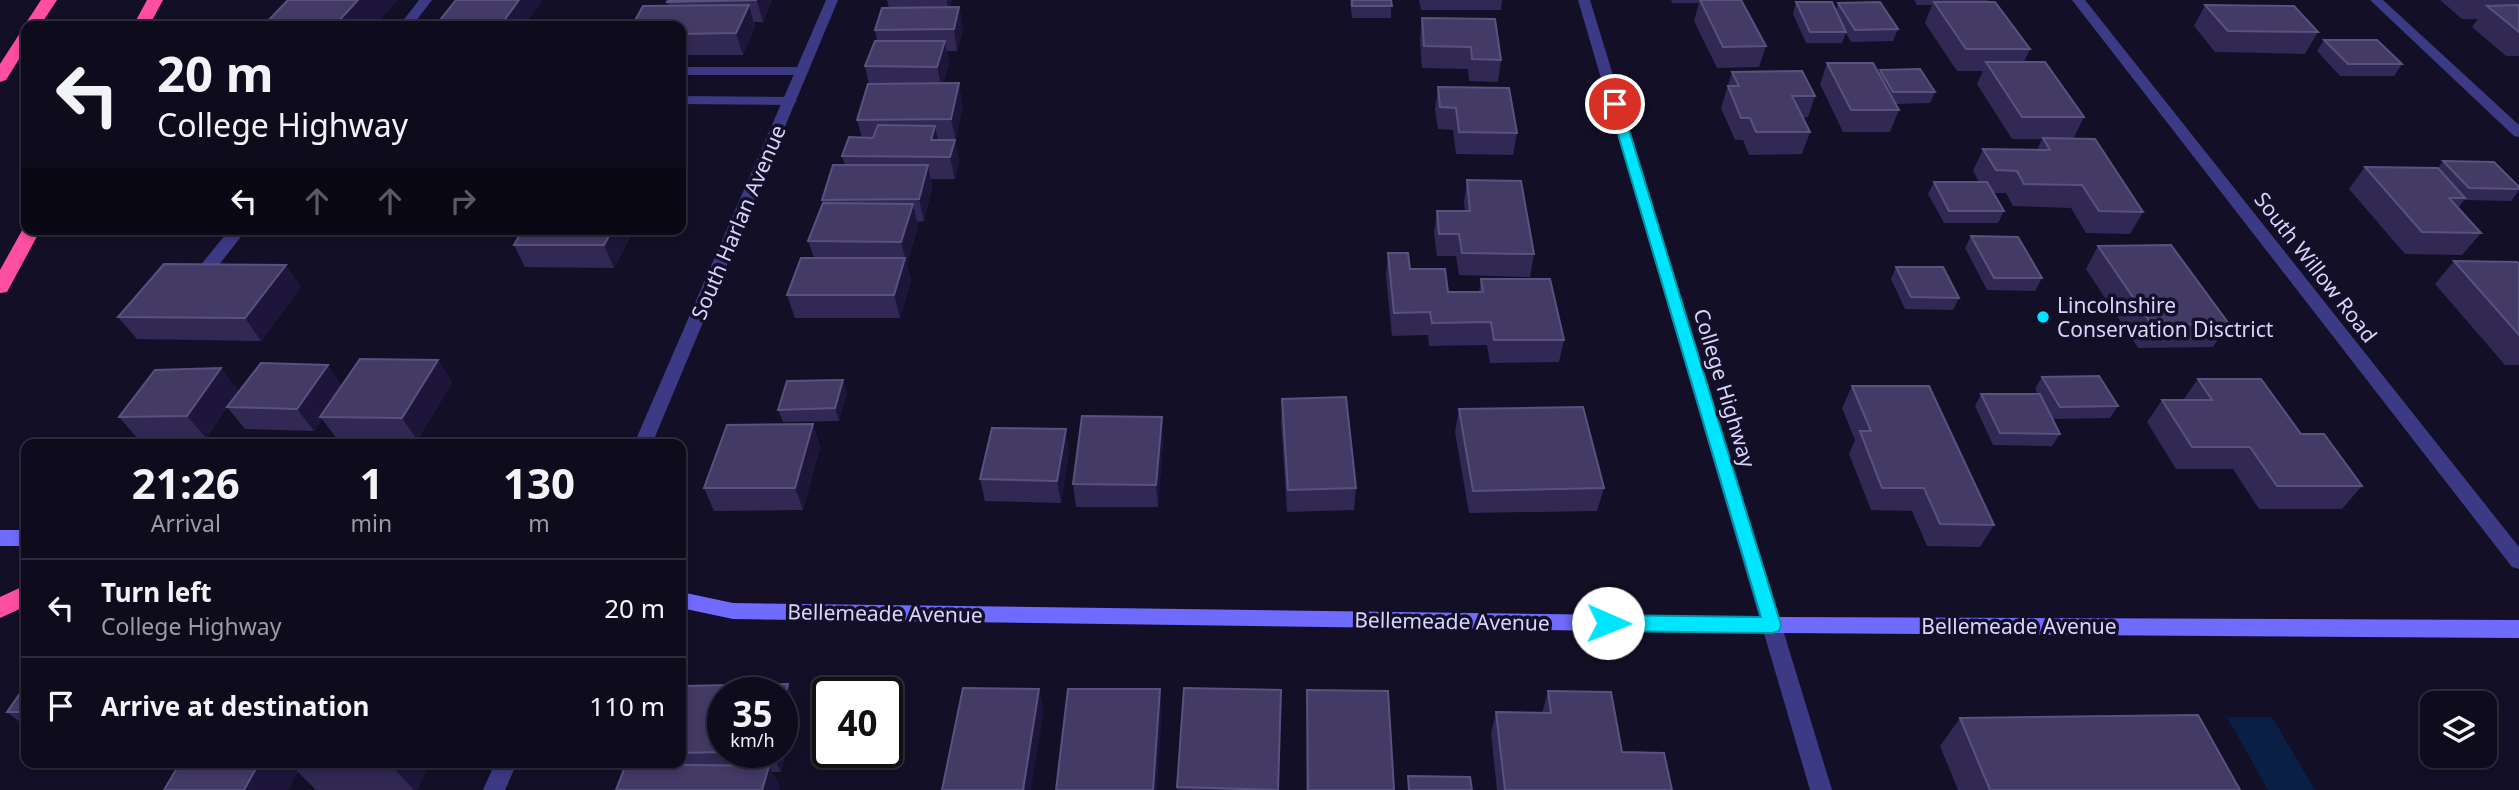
<!DOCTYPE html>
<html lang="en">
<head>
<meta charset="utf-8">
<style>
  :root { --surface:#0e0b1c; --page:#171425; --text:#f1f3f6; --muted:#9b9ba3; --line:#2e2b3b }
  body { margin:0; font-family:"Noto Sans",sans-serif; background:var(--page); color:var(--text); height:100vh; display:flex; flex-direction:column; font-size:26px; white-space:nowrap }
  * { box-sizing:border-box; margin:0 }
  p { font-size:23px; color:var(--muted) }
  .icon { flex:none; width:38px; height:38px; fill:none; stroke:currentColor; stroke-width:2; stroke-linecap:round; stroke-linejoin:round }
  .map { position:relative; flex:1; overflow:hidden }
  .drawer { position:absolute; left:21px; top:439px; width:665px; height:329px; display:flex; flex-direction:column; background:var(--surface); border-radius:14px; box-shadow:0 4px 10px #0003,0 0 0 2px var(--line) }
  .drawer>* { flex:none }
  .banner { position:absolute; left:21px; top:21px; width:665px; height:214px; border-radius:14px; box-shadow:0 4px 10px #0003,0 0 0 2px var(--line); background:#0e0b1c; color:var(--text); overflow:hidden }
  .tools { position:absolute; left:2420px; top:691px; display:grid; gap:14px }
  .tools a { display:grid; place-items:center; width:77px; height:77px; border-radius:14px; background:var(--surface); box-shadow:0 4px 10px #0003,0 0 0 2px var(--line); font-size:35px }
  .speed { position:absolute; left:707px; top:677px; display:flex; gap:14px; font-size:35px; font-weight:700; text-align:center }
  .speed>* { display:grid; place-content:center; width:91px; height:91px; border-radius:50%; background:var(--surface); box-shadow:0 4px 10px #0003,0 0 0 2px var(--line); line-height:1 }
  .speed small { font-size:18px; font-weight:400 }
  .speed .limit { border:4px solid #111; border-radius:10px; background:#fff; color:#111 }
  .pin { position:absolute; display:grid; place-items:center; width:60px; height:60px; color:#fff; margin:-30px; border:4px solid #fff; border-radius:50%; box-shadow:0 2px 7px #0007 }
  .me { position:absolute; width:77px; margin:-38px; rotate:91deg; stroke-linejoin:round; filter:drop-shadow(0 0 5px #0008) }
  .turn { display:flex; align-items:center; gap:24px; height:147px; padding:0 21px; font-size:32px }
  .turn .icon { width:91px; height:91px; stroke-width:2.5 }
  .turn b { display:block; font-size:49px; line-height:60px }
  .lanes { display:flex; align-items:center; height:66px; padding:0 21px; background:#0003; justify-content:center; gap:35px; direction:ltr }
  .lanes .off { opacity:.35 }
  .eta { display:flex; justify-content:space-evenly; align-items:center; height:119px; text-align:center }
  .eta b { font-size:42px; font-weight:700; line-height:49px }
  ul { padding:0; list-style:none }
  li { display:flex; align-items:center; gap:21px; height:98px; padding:0 21px; border-top:2px solid var(--line) }
  li div { flex:1 }
  li b { display:block; font-size:26px }
  li em { font-style:normal }
  .map>svg:first-child { display:block }
  .water { fill:#0a1f44 }
  .lines { fill:none; stroke-linecap:round; stroke-linejoin:round }
  .lane { fill:#3d3a85; fill-rule:evenodd }
  .street { fill:#3d3a85; fill-rule:evenodd }
  .secondary { fill:#6f6bff; fill-rule:evenodd }
  .highway { fill:#ff4fa3; fill-rule:evenodd }
  .wall { fill:#312854; fill-rule:evenodd }
  .shaded-wall { fill:#1d163a }
  .building { fill:#433a66; stroke:#5a527e; stroke-width:2 }
  .route { fill:#00e5ff; stroke:#0095a6; stroke-width:2 }
  .poi-dot { fill:#00e5ff; stroke:#130f26; stroke-width:2.5 }
  .labels { text-anchor:middle; dominant-baseline:central; stroke-width:7; stroke-linejoin:round; paint-order:stroke }
  .street-label { font-size:21px; fill:#d9d4ff; stroke:#130f26 }
  .poi-label { font-size:21px; fill:#d9d4ff; stroke:#130f26; text-anchor:start }
</style>
</head>
<body>
<div class="map">
<svg width="2519" height="790" viewBox="0 0 2519 790">
  <rect width="100%" height="100%" fill="#130f26"/>
  <path class="water" d="M2227,717H2272L2315,790H2268Z"/>
  <g class="lines">
    <g class="lane">
      <path d="M419,0H432L412,26H399Z"/>
      <path d="M681,67H802L809,71L802,75H681Z"/>
      <path d="M681,96L790,97L797,101L790,105L681,104Z"/>
      <path d="M230,229H247L211,275H199L197,271L199,267Z"/>
    </g>
    <g class="street">
      <path d="M826,0H838L652,444H634Z"/>
      <path d="M1578,0H1590L1832,790H1810Z"/>
      <path d="M2072,0H2085L2519,547V569L2512,567Z"/>
      <path d="M2370,0H2383L2519,125V137L2514,136Z"/>
      <path d="M495,763H517L505,790H483Z"/>
    </g>
    <g class="secondary">
      <rect x="0" y="530" width="26" height="16"/>
      <path d="M681,592L733,603L1772,617L2519,620V638L1772,633L733,619L681,608Z"/>
    </g>
    <g class="highway">
      <path d="M41,0H57L40,26H26V29L24,26Z"/>
      <path d="M147,0H163L149,26H133Z"/>
      <path d="M26,31V48L6,80L0,82V64L20,33Z"/>
      <path d="M25,225L26,229H41L7,292L0,293V270Z"/>
      <path d="M26,585V606L0,618V597Z"/>
    </g>
  </g>
  <g class="wall">
    <path d="M456,0H543L524,26H436V25Z"/>
    <path d="M772,0L763,22H754L755,27L743,55H681V26L667,2Z"/>
    <path d="M887,0H952L950,7H959L963,28L957,51H947L949,63L943,83L963,105L955,141L959,162L955,179H931L932,187L924,221L917,222L918,226L907,264L911,281L900,318H795L787,295L814,258L808,241L823,203L822,200L845,165L842,156L862,138L857,120L869,84L865,66L877,41L875,30L889,8Z"/>
    <path d="M1350,0H1391V18H1352Z"/>
    <path d="M1419,0H1502L1501,10H1421Z"/>
    <path d="M1671,0H1741L1766,46L1759,67L1717,68L1694,21L1699,3H1672Z"/>
    <path d="M1914,0H1988L1987,2L2030,49L2024,62L2084,117L2073,139L2143,212L2130,234L2086,233L2071,208L2013,206L2006,193H1994L2004,211L1998,223H1944L1928,194L1934,182H1979L1973,171L1983,149L2037,150L2042,139H2012L1977,84L1983,71H1957L1925,23L1932,5H1917Z"/>
    <path d="M2440,0H2519V56H2506L2472,27L2478,19H2462Z"/>
    <path d="M1796,2L1836,11L1838,3L1898,29L1893,41L1851,42L1846,33L1842,43H1806L1793,14Z"/>
    <path d="M2205,5L2318,32L2305,54L2215,52L2194,26Z"/>
    <path d="M1422,18L1501,60L1498,82L1469,81L1468,69L1422,68L1420,39Z"/>
    <path d="M2324,40L2402,64L2394,76H2340L2317,51Z"/>
    <path d="M1827,63L1879,73L1880,70L1935,92L1930,103L1895,104L1899,110L1890,132H1843L1820,84Z"/>
    <path d="M1732,72L1815,96L1808,117L1803,118L1810,132L1802,154L1749,155L1743,140H1735L1721,108Z"/>
    <path d="M1438,87L1517,133L1513,155L1456,154L1453,130L1438,129L1435,109Z"/>
    <path d="M2443,161L2519,187V190L2511,201L2464,200L2458,208L2481,233L2462,255L2405,254L2349,189L2365,167L2438,168Z"/>
    <path d="M1467,180L1534,254L1530,277L1459,275L1456,256H1437L1434,233L1437,211H1465L1464,202Z"/>
    <path d="M634,229L614,268L525,267L514,245Z"/>
    <path d="M1971,236L2042,278L2035,291L1987,290L1965,248Z"/>
    <path d="M2098,246L2229,324L2213,347L2138,348L2086,269Z"/>
    <path d="M1388,253L1410,269L1448,292H1479L1481,279L1564,340L1559,362L1490,363L1487,345L1429,346L1428,335L1392,336L1386,275Z"/>
    <path d="M2454,261L2519,264V365H2505L2435,284Z"/>
    <path d="M1896,267L1959,298L1953,310L1905,309L1891,279Z"/>
    <path d="M301,287L261,341L137,339L118,317Z"/>
    <path d="M438,360L452,383L417,440L337,439L322,419L314,431L245,429L227,407L342,385Z"/>
    <path d="M221,368L238,391L206,438L139,440L119,417Z"/>
    <path d="M2042,377L2118,406L2110,418L2052,419L2060,434L2052,446L1993,445L1975,406L1981,394H2038L2035,389Z"/>
    <path d="M2198,379L2301,434L2362,486L2342,509H2259L2233,469H2176L2147,422L2162,400H2183Z"/>
    <path d="M1852,386L1994,525L1980,547L1927,546L1912,511L1871,510L1849,454L1855,440L1842,408Z"/>
    <path d="M847,392L839,421L783,422L778,410Z"/>
    <path d="M1282,399L1356,488L1354,510L1287,512L1281,422Z"/>
    <path d="M1459,409L1604,488L1597,511L1469,513L1455,432Z"/>
    <path d="M813,424L820,447L803,510L714,511L704,488Z"/>
    <path d="M1163,439L1158,507H1076L1073,484Z"/>
    <path d="M1069,451L1061,503L985,501L980,479Z"/>
    <path d="M26,685V727L7,712Z"/>
    <path d="M681,686L797,706L781,772H772L780,787L632,764L681,763ZM723,693L782,752H723Z"/>
    <path d="M1307,690L1394,790H1306Z"/>
    <path d="M1548,691L1622,752L1672,790H1497L1491,733L1496,712L1542,713Z"/>
    <path d="M1960,718L2240,790H1958L1940,746Z"/>
    <path d="M180,763H430L417,790H316L298,772Z"/>
    <path d="M1177,787L1278,790H1177Z"/>
  </g>
  <g class="shaded-wall">
    <path d="M358,0H398L375,26H334Z"/>
    <path d="M519,0H543L524,26H500Z"/>
    <path d="M757,0H772L763,22L757,1Z"/>
    <path d="M947,0H952L948,11Z"/>
    <path d="M749,5L755,27L743,55L736,33Z"/>
    <path d="M959,7L963,28L957,51L954,29Z"/>
    <path d="M945,41L949,63L942,88L937,67Z"/>
    <path d="M959,83L963,105L956,141L951,119Z"/>
    <path d="M935,126L940,148L931,140Z"/>
    <path d="M955,140L959,162L955,179L950,157Z"/>
    <path d="M928,165L932,187L924,221L919,199Z"/>
    <path d="M913,204L918,226L907,264L911,281L900,318L894,295L905,258L901,242Z"/>
    <path d="M613,229H634L614,268L604,245Z"/>
    <path d="M286,265L301,287L261,341L245,318Z"/>
    <path d="M438,360L452,383L417,440L402,418Z"/>
    <path d="M328,365L344,388L320,417L322,419L314,431L297,409Z"/>
    <path d="M221,368L238,391L206,438L187,416Z"/>
    <path d="M843,380L847,392L839,421L835,408Z"/>
    <path d="M1162,417L1163,439L1158,507L1156,485Z"/>
    <path d="M813,424L820,447L803,510L795,488Z"/>
    <path d="M1066,429L1069,451L1061,503L1057,481Z"/>
    <path d="M788,684L797,706L781,772L771,752H782V706Z"/>
    <path d="M1039,689L1044,711L1031,790H1023Z"/>
    <path d="M1160,689L1162,711L1157,790H1153Z"/>
    <path d="M259,763H302L291,765L298,772L288,790H244Z"/>
    <path d="M392,763H430L417,790H414L391,765Z"/>
    <path d="M769,766L780,787L779,790H762Z"/>
  </g>
  <g class="building">
    <path d="M288,0H358L334,26H263Z"/>
    <path d="M456,0H519L500,26L436,25Z"/>
    <path d="M668,0H757L667,2Z"/>
    <path d="M1352,0H1391L1392,6H1352Z"/>
    <path d="M1700,0H1741L1766,46L1723,47Z"/>
    <path d="M1796,2H1832L1846,32H1810Z"/>
    <path d="M1880,2L1898,29L1855,30L1838,3Z"/>
    <path d="M1934,2H1995L2030,49H1966Z"/>
    <path d="M749,5L736,33L681,34V26H632L643,6Z"/>
    <path d="M2205,5L2294,6L2318,32L2228,31Z"/>
    <path d="M2519,5V32L2487,6Z"/>
    <path d="M959,7L954,29L875,30L882,8Z"/>
    <path d="M1422,18L1495,19L1501,60L1472,59L1471,47L1424,46Z"/>
    <path d="M2324,40H2377L2402,64H2348Z"/>
    <path d="M875,41H945L937,67L865,66Z"/>
    <path d="M1986,62H2045L2084,117H2022Z"/>
    <path d="M1827,63H1873L1899,110H1851Z"/>
    <path d="M1920,69L1935,92H1893L1880,70Z"/>
    <path d="M1802,71L1815,96H1792L1810,132H1756L1750,118H1741L1728,86H1739L1732,72Z"/>
    <path d="M959,83L951,119L857,120L868,84Z"/>
    <path d="M1438,87L1509,88L1517,133L1459,132L1456,108L1440,107Z"/>
    <path d="M878,125L935,126L931,140H955L950,157L842,156L849,137L873,138Z"/>
    <path d="M2043,138L2095,139L2143,212L2099,211L2082,185L2024,184L2017,171L1996,170L1983,149L2050,150Z"/>
    <path d="M2443,161L2494,162L2519,187V189L2469,188Z"/>
    <path d="M833,165H928L919,199L822,200Z"/>
    <path d="M2365,167L2438,168L2465,198H2449L2481,233L2422,232Z"/>
    <path d="M1467,180L1521,181L1534,254L1462,253L1459,234H1439L1437,211H1470Z"/>
    <path d="M1934,182H1987L2004,211H1949Z"/>
    <path d="M823,203L913,204L901,242L808,241Z"/>
    <path d="M523,229H613L604,245H514Z"/>
    <path d="M1971,236L2018,237L2042,278H1994Z"/>
    <path d="M2171,245L2229,324L2152,325L2098,246Z"/>
    <path d="M1388,253H1408L1410,269H1445L1448,292H1483L1481,279H1550L1564,340H1494L1491,322L1432,323L1430,312L1394,313Z"/>
    <path d="M801,258H905L894,295H787Z"/>
    <path d="M2454,261L2517,262L2519,264V335Z"/>
    <path d="M164,264L286,265L245,318L118,317Z"/>
    <path d="M1896,267H1943L1959,298L1911,297Z"/>
    <path d="M360,359L438,360L402,418L320,417Z"/>
    <path d="M261,363L328,365L297,409L227,407Z"/>
    <path d="M221,368L187,416L119,417L155,370Z"/>
    <path d="M2099,376L2118,406L2060,407L2042,377Z"/>
    <path d="M2198,379H2261L2301,434H2324L2362,486H2277L2250,447H2192L2162,400H2212Z"/>
    <path d="M843,380L835,408L778,410L787,381Z"/>
    <path d="M1852,386H1929L1994,525L1940,524L1924,488H1882L1860,431H1871Z"/>
    <path d="M1981,394H2040L2060,434L2000,433Z"/>
    <path d="M1346,397L1356,488L1288,490L1282,399Z"/>
    <path d="M1583,407L1604,488L1473,491L1459,409Z"/>
    <path d="M1082,416L1162,417L1156,485L1073,484Z"/>
    <path d="M813,424L795,488H704L727,425Z"/>
    <path d="M992,428L1066,429L1057,481L980,479Z"/>
    <path d="M788,684L782,706V693H723V752L681,753V686Z"/>
    <path d="M26,685V712H7Z"/>
    <path d="M963,688L1039,689L1023,790H942Z"/>
    <path d="M1184,688L1281,690L1278,790L1177,787Z"/>
    <path d="M1068,689H1160L1153,790H1056Z"/>
    <path d="M1307,690L1388,691L1394,790H1308Z"/>
    <path d="M1548,691L1611,692L1622,752L1664,753L1672,790H1505L1496,712L1551,713Z"/>
    <path d="M2198,715L2240,790H1990L1960,718Z"/>
    <path d="M180,763H259L244,790H164Z"/>
    <path d="M292,763H392L391,765H291Z"/>
    <path d="M626,764L769,766L762,790H616Z"/>
    <path d="M1408,776L1470,777L1472,790H1409Z"/>
  </g>
  <path class="route" d="M1615,100L1621,104L1781,625L1779,631L1772,633L1608,631L1599,623L1608,615L1761,617L1609,104Z"/>
  <circle class="poi-dot" cx="2043" cy="317" r="7"/>
  <g class="labels">
    <g class="street-label">
      <text transform="translate(738 222) rotate(-67)">South Harlan Avenue</text>
      <text transform="translate(2316 267) rotate(52)">South Willow Road</text>
      <text transform="translate(1725 388) rotate(73)">College Highway</text>
      <text transform="translate(885 613) rotate(1)">Bellemeade Avenue</text>
      <text transform="translate(1452 621) rotate(1)">Bellemeade Avenue</text>
      <text x="2019" y="626">Bellemeade Avenue</text>
    </g>
    <g class="poi-label">
      <text x="2057" y="305">Lincolnshire<tspan x="2057" dy="24">Conservation Disctrict</tspan></text>
    </g>
  </g>
</svg>
<div class="tools">
<a><svg class="icon" aria-label="layers" viewBox="0 0 24 24"><path d="M12 4l9 5-9 5-9-5zM3 14l9 5 9-5"/></svg></a>
</div>
<div class="speed"><div>35<small>km/h</small></div><div class="limit">40</div></div>
<div class="pin" style="left:1615px;top:104px;background:#d93025"><svg class="icon" aria-label="arrive" viewBox="0 0 24 24"><path d="M6 21V4h12l-3 4 3 4H6"/></svg></div>
<svg class="me" style="left:1608px;top:623px" viewBox="-20 -20 40 40"><circle r="19" fill="#fff"/><path d="M0-13L10 11 0 6-10 11z" fill="#00e5ff"/></svg>
<div class="banner">
<div class="turn"><svg class="icon" aria-label="left" viewBox="0 0 24 24"><path d="M17 20v-9H6M10 6l-5 5 5 5"/></svg><div><b>20 m</b>College Highway</div></div>
<div class="lanes"><svg class="icon" aria-label="left" viewBox="0 0 24 24"><path d="M17 20v-9H6M10 6l-5 5 5 5"/></svg><svg class="icon off" aria-label="ahead" viewBox="0 0 24 24"><path d="M12 20V5M6 11l6-6 6 6"/></svg><svg class="icon off" aria-label="ahead" viewBox="0 0 24 24"><path d="M12 20V5M6 11l6-6 6 6"/></svg><svg class="icon off" aria-label="right" viewBox="0 0 24 24"><path d="M7 20v-9h11M14 6l5 5-5 5"/></svg></div>
</div>
<section class="drawer">
<div class="eta">
<div><b>21:26</b><p>Arrival</p></div>
<div><b>1</b><p>min</p></div>
<div><b>130</b><p>m</p></div>
</div>
<ul>
<li><svg class="icon" aria-label="left" viewBox="0 0 24 24"><path d="M17 20v-9H6M10 6l-5 5 5 5"/></svg><div><b>Turn left</b><p>College Highway</p></div><em>20 m</em></li>
<li><svg class="icon" aria-label="arrive" viewBox="0 0 24 24"><path d="M6 21V4h12l-3 4 3 4H6"/></svg><div><b>Arrive at destination</b></div><em>110 m</em></li>
</ul>
</section>
</div>
</body>
</html>
